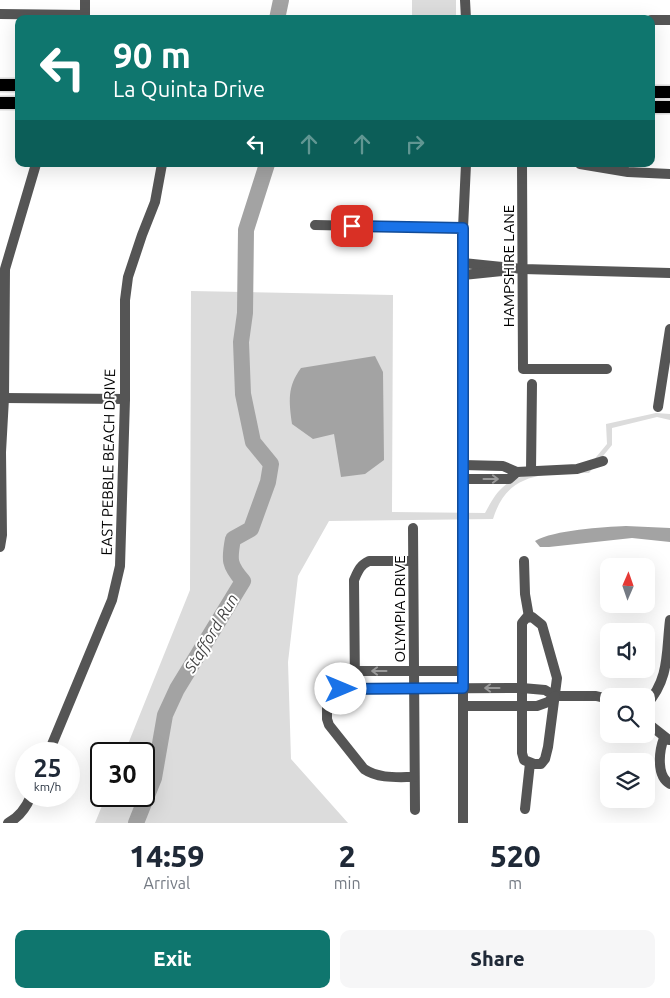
<!DOCTYPE html>
<html lang="en">
<head>
<meta charset="utf-8">
<style>
  :root { --surface:#fff; --page:#f6f6f7; --text:#1f2937; --muted:#747a83; --accent:#0f766e }
  body { margin:0; font-family:Ubuntu,sans-serif; background:var(--page); color:var(--text); height:100vh; display:flex; flex-direction:column; font-size:19px; white-space:nowrap }
  * { box-sizing:border-box; margin:0 }
  p { font-size:16px; color:var(--muted) }
  .icon { flex:none; width:28px; height:28px; fill:none; stroke:currentColor; stroke-width:2; stroke-linecap:round; stroke-linejoin:round }
  .map { position:relative; height:823px; overflow:hidden }
  .panel { display:flex; flex-direction:column; background:var(--surface); flex:1 }
  .panel>* { flex:none }
  .top-card { position:absolute; left:15px; top:15px; width:640px; height:152px; border-radius:10px; box-shadow:0 5px 20px #0002; background:#0f766e; color:#fff; overflow:hidden }
  .needle { width:32px; rotate:2deg }
  .fabs { position:absolute; left:600px; top:558px; display:grid; gap:10px }
  .fabs a { display:grid; place-items:center; width:55px; height:55px; border-radius:10px; background:var(--surface); box-shadow:0 5px 20px #0002; font-size:25px }
  .speed { position:absolute; left:15px; top:742px; display:flex; gap:10px; font-size:25px; font-weight:700; text-align:center }
  .speed>* { display:grid; place-content:center; width:65px; height:65px; border-radius:50%; background:var(--surface); box-shadow:0 5px 20px #0002; line-height:1 }
  .speed small { font-size:12px; font-weight:400 }
  .speed .limit { border:2px solid #111; border-radius:8px; background:#fff; color:#111 }
  .pin { position:absolute; display:grid; place-items:center; width:42px; height:42px; color:#fff; margin:-21px; border-radius:10px; box-shadow:0 2px 8px #0006 }
  .me { position:absolute; width:55px; margin:-28px; rotate:90deg; stroke-linejoin:round; filter:drop-shadow(0 0 4px #0008) }
  .turn { display:flex; align-items:center; gap:18px; height:105px; padding:0 15px; font-size:22px }
  .turn .icon { width:65px; height:65px; stroke-width:2.5 }
  .turn b { display:block; font-size:35px; line-height:42px }
  .lanes { display:flex; align-items:center; height:48px; padding:0 15px; background:#0003; justify-content:center; gap:25px; direction:ltr }
  .lanes .off { opacity:.35 }
  .eta { display:flex; justify-content:space-evenly; align-items:center; height:85px; text-align:center }
  .eta b { font-size:30px; font-weight:800; line-height:35px }
  .button { display:flex; gap:10px; margin-top:auto; padding:10px 15px }
  .button a { flex:1; height:58px; border-radius:10px; background:var(--accent); color:#fff; font-size:20px; font-weight:800; line-height:58px; text-align:center }
  .button a+a { background:var(--page); color:var(--text) }
  .map>svg:first-child { display:block }
  .green { fill:#dcdcdc }
  .water { fill:#a3a3a3 }
  .lines { fill:none; stroke-linecap:round; stroke-linejoin:round }
  .river { stroke:#a3a3a3; stroke-width:16 }
  .major-casing { stroke:#dbdbdb; stroke-width:15 }
  .minor { stroke:#555; stroke-width:10 }
  .major { stroke:#000; stroke-width:12 }
  .oneway { stroke:#999 }
  .route-casing { stroke:#114b97; stroke-width:12 }
  .route { stroke:#1a73e8; stroke-width:9 }
  .labels { text-anchor:middle; dominant-baseline:central; stroke-width:4; stroke-linejoin:round; paint-order:stroke }
  .street-label { font-size:15px; fill:#000; stroke:#fff }
  .water-label { font-size:16px; font-style:italic; fill:#444; stroke:#fff }
</style>
</head>
<body>
<div class="map">
<svg width="670" height="823" viewBox="0 0 670 823">
  <rect width="100%" height="100%" fill="#fff"/>
  <g class="green">
    <rect x="412" y="0" width="44" height="19"/>
    <path d="M191,291L393,295L392,512L485,513C490,504 495,494 503,487C520,470 563,471 587,468L607,444L606,424L656,413L670,414V420L657,417L612,428V445L589,473C546,474 508,470 493,519L329,521L298,576L288,662L291,759L348,823H95L106,796H144V754H124L190,590Z"/>
  </g>
  <g class="water">
    <path d="M375,356L383,372L384,460L365,474L341,477L334,434L313,439L292,424C289,401 287,387 301,368Z"/>
    <path d="M626,526L670,528V542L632,538L549,547H540L535,541C554,530 603,527 626,526Z"/>
  </g>
  <g class="lines">
    <g class="river">
      <path d="M277,19L281,0"/>
      <path d="M136,823L154,778L165,715L177,689L243,581C229,565 229,560 233,539L251,529L268,482L271,464L253,442L243,394L241,342L245,313L246,230L267,164"/>
    </g>
    <g class="major-casing">
      <g id="major">
        <path d="M0,85H19"/>
        <path d="M651,92H670"/>
        <path d="M0,103H19"/>
        <path d="M651,107H670"/>
      </g>
    </g>
    <g class="minor">
      <path d="M465,0L466,19"/>
      <path d="M0,14L85,15"/>
      <path d="M85,19V0"/>
      <path d="M651,20H670"/>
      <path d="M522,164L523,369H607"/>
      <path d="M580,164L628,172L670,174"/>
      <path d="M315,225L463,228"/>
      <path d="M463,263L523,269L670,273"/>
      <path d="M463,275L502,271"/>
      <path d="M4,398L125,399"/>
      <path d="M658,407L670,329"/>
      <path d="M463,465L503,466L517,472L577,469L603,461"/>
      <path d="M531,471L532,384"/>
      <path d="M462,479H509L517,472"/>
      <path d="M413,528L415,810"/>
      <path d="M0,547L2,535L1,452L4,398L5,269L36,164"/>
      <path d="M524,561L525,594L529,617"/>
      <path d="M532,617L542,625L557,678L548,747L545,759L541,764H534L524,760L522,753V623L526,618Z"/>
      <path d="M327,689L522,688L545,690L555,696H596L609,699"/>
      <path d="M355,689L354,580C358,571 360,565 369,561H413"/>
      <path d="M646,705C670,679 666,652 670,620"/>
      <path d="M463,706H537L548,702L555,696"/>
      <path d="M646,722L669,740"/>
      <path d="M664,738C659,751 656,776 670,784"/>
      <path d="M48,754L112,600L120,566L125,399V300L128,277L142,235L155,202L162,164"/>
      <path d="M414,777C397,777 379,779 364,769L329,725L327,719V674L331,671H463"/>
      <path d="M525,809L530,763"/>
      <path d="M8,823C20,817 26,808 31,796"/>
      <path d="M463,823V228L466,164"/>
    </g>
    <use href="#major" class="major"/>
  </g>
  <defs><path id="oneway-shaft" d="M-6 0H5M1.5-3L5.5 0L1.5 3" fill="none" stroke-width="1.6" stroke-linecap="round" stroke-linejoin="round" transform="scale(1.25)"/></defs>
  <g class="oneway">
    <use href="#oneway-shaft" transform="translate(491 479)"/>
    <use href="#oneway-shaft" transform="translate(379 671) rotate(-180)"/>
    <use href="#oneway-shaft" transform="translate(492 688) rotate(-180)"/>
  </g>
  <g class="lines">
    <g class="route-casing">
      <path id="route" d="M341,689L463,688V228L352,226"/>
    </g>
    <use href="#route" class="route"/>
  </g>
  <g class="labels">
    <g class="street-label">
      <text transform="translate(508 266) rotate(-90)">HAMPSHIRE LANE</text>
      <text transform="translate(108 462) rotate(-89)">EAST PEBBLE BEACH DRIVE</text>
      <text transform="translate(399 609) rotate(-90)">OLYMPIA DRIVE</text>
    </g>
    <g class="water-label">
      <text transform="translate(211 633) rotate(-59)">Stafford Run</text>
    </g>
  </g>
</svg>
<div class="fabs">
<a><svg class="needle" viewBox="-14 -14 28 28"><path d="M0-13l5 13h-10z" fill="#e53935"/><path d="M0 13l5-13h-10z" fill="#747a83"/></svg></a>
<a><svg class="icon" aria-label="sound" viewBox="0 0 24 24"><path d="M4 9h4l5-4v14l-5-4H4zM17 9q2 3 0 6"/></svg></a>
<a><svg class="icon" aria-label="search" viewBox="0 0 24 24"><circle cx="10" cy="10" r="6"/><path d="M15 15l6 6"/></svg></a>
<a><svg class="icon" aria-label="layers" viewBox="0 0 24 24"><path d="M12 4l9 5-9 5-9-5zM3 14l9 5 9-5"/></svg></a>
</div>
<div class="speed"><div>25<small>km/h</small></div><div class="limit">30</div></div>
<div class="pin" style="left:352px;top:226px;background:#d93025"><svg class="icon" aria-label="arrive" viewBox="0 0 24 24"><path d="M6 21V4h12l-3 4 3 4H6"/></svg></div>
<svg class="me" style="left:341px;top:689px" viewBox="-20 -20 40 40"><circle r="19" fill="#fff"/><path d="M0-13L10 11 0 6-10 11z" fill="#1a73e8"/></svg>
<div class="top-card">
<div class="turn"><svg class="icon" aria-label="left" viewBox="0 0 24 24"><path d="M17 20v-9H6M10 6l-5 5 5 5"/></svg><div><b>90 m</b>La Quinta Drive</div></div>
<div class="lanes"><svg class="icon" aria-label="left" viewBox="0 0 24 24"><path d="M17 20v-9H6M10 6l-5 5 5 5"/></svg><svg class="icon off" aria-label="ahead" viewBox="0 0 24 24"><path d="M12 20V5M6 11l6-6 6 6"/></svg><svg class="icon off" aria-label="ahead" viewBox="0 0 24 24"><path d="M12 20V5M6 11l6-6 6 6"/></svg><svg class="icon off" aria-label="right" viewBox="0 0 24 24"><path d="M7 20v-9h11M14 6l5 5-5 5"/></svg></div>
</div>
</div>
<section class="panel">
<div class="eta">
<div><b>14:59</b><p>Arrival</p></div>
<div><b>2</b><p>min</p></div>
<div><b>520</b><p>m</p></div>
</div>
<div class="button"><a>Exit</a><a>Share</a></div>
</section>
</body>
</html>
